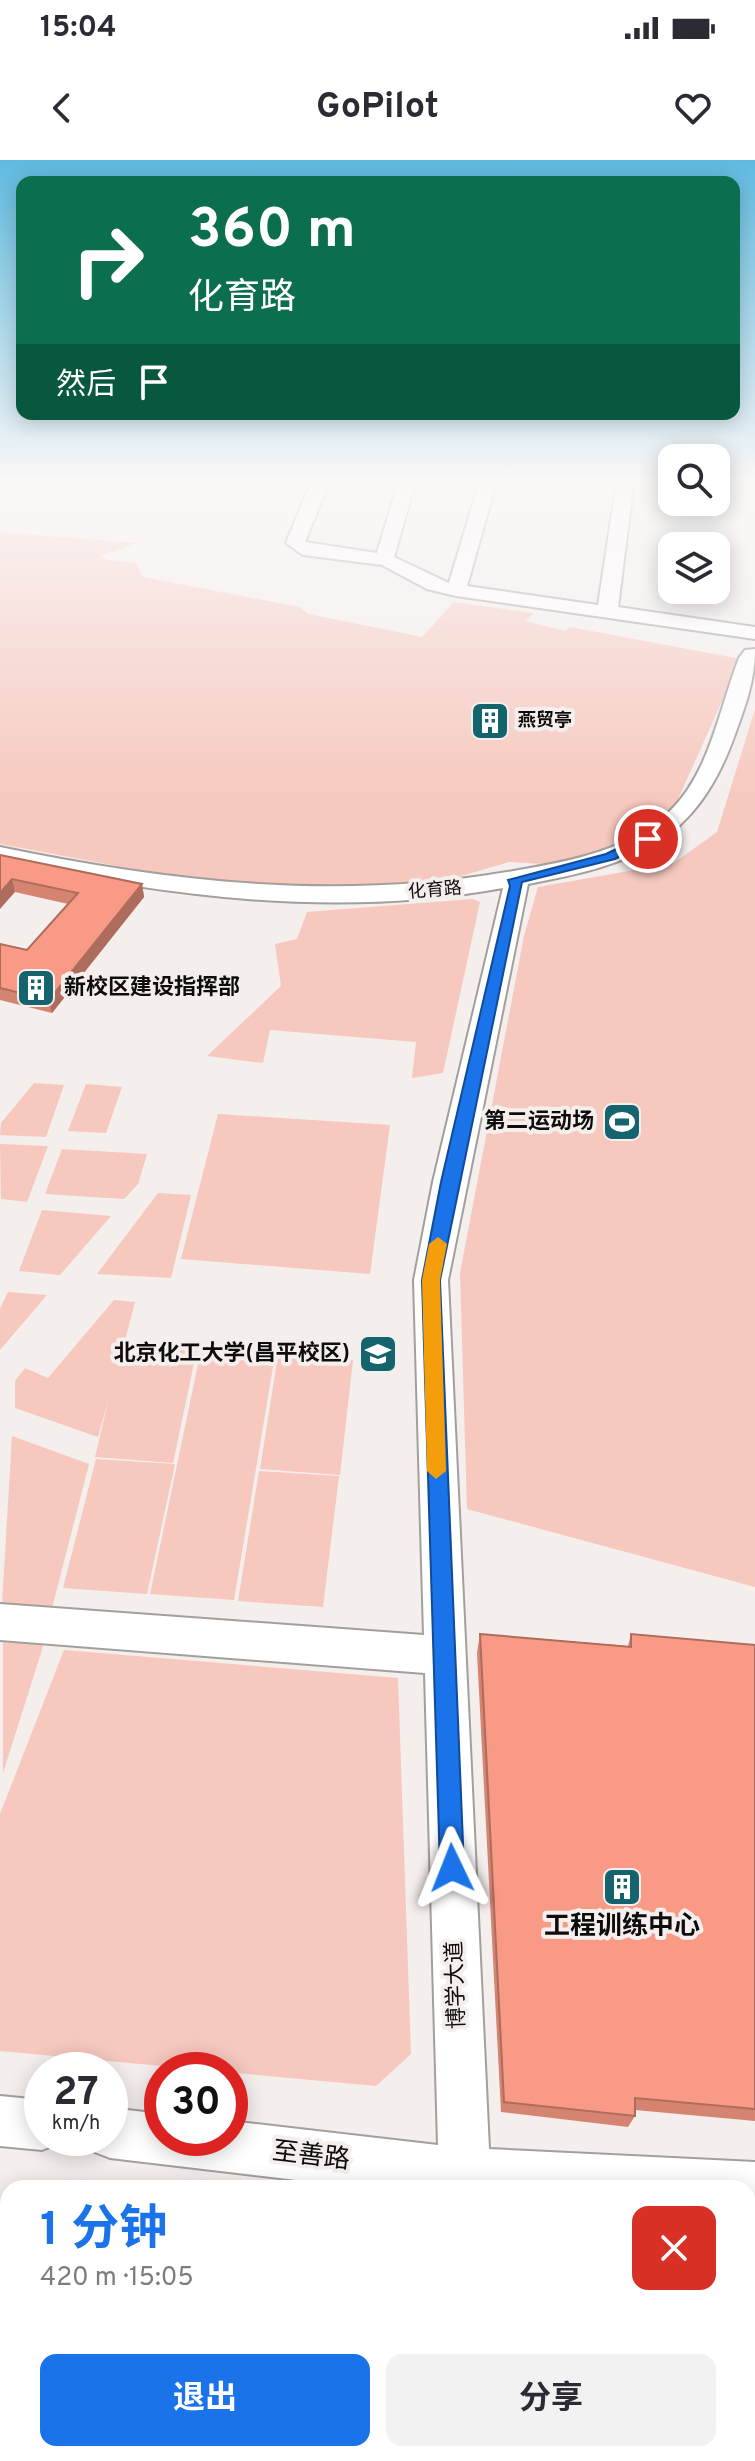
<!DOCTYPE html>
<html lang="zh">
<head>
<meta charset="utf-8">
<style>
  :root { --surface:#fff; --page:#f2f2f3; --text:#2b2b33; --muted:#7c7c81; --accent:#1a73e8 }
  body { margin:0; font-family:Overpass,"Noto Sans SC",sans-serif; background:var(--page); color:var(--text); height:100vh; display:flex; flex-direction:column; font-size:30px; white-space:nowrap }
  * { box-sizing:border-box; margin:0 }
  p { font-size:26px; color:var(--muted) }
  .icon { flex:none; width:44px; height:44px; fill:none; stroke:currentColor; stroke-width:2; stroke-linecap:round; stroke-linejoin:round }
  .map { position:relative; flex:1; overflow:hidden }
  .panel { position:absolute; left:0px; top:2020px; width:756px; height:282px; display:flex; flex-direction:column; background:var(--surface); border-radius:24px 24px 0 0; box-shadow:0 4px 20px #0003 }
  .panel>* { flex:none }
  .guide { position:absolute; left:16px; top:16px; width:724px; height:244px; border-radius:16px; box-shadow:0 4px 20px #0003; background:#0b6e4f; color:#fff; overflow:hidden }
  .controls { position:absolute; left:658px; top:284px; display:grid; gap:16px }
  .controls a { display:grid; place-items:center; width:72px; height:72px; border-radius:16px; background:var(--surface); box-shadow:0 4px 20px #0003; font-size:40px }
  .speed { position:absolute; left:24px; top:1892px; display:flex; gap:16px; font-size:40px; font-weight:700; text-align:center }
  .speed>* { display:grid; place-content:center; width:104px; height:104px; border-radius:50%; background:var(--surface); box-shadow:0 4px 20px #0003; line-height:1 }
  .speed small { font-size:20px; font-weight:400 }
  .speed .limit { border:12px solid #d22; background:#fff; color:#111 }
  .pin { position:absolute; display:grid; place-items:center; width:68px; height:68px; color:#fff; margin:-34px; border:4px solid #fff; border-radius:50%; box-shadow:0 2px 8px #0007 }
  .me { position:absolute; width:88px; margin:-44px; rotate:358deg; stroke-linejoin:round; filter:drop-shadow(0 0 6px #0008) }
  .turn { display:flex; align-items:center; gap:28px; height:168px; padding:0 40px; font-size:36px }
  .turn .icon { width:104px; height:104px; stroke-width:2.5 }
  .turn b { display:block; font-size:56px; line-height:68px }
  .then { display:flex; align-items:center; height:76px; padding:0 40px; background:#0003; gap:16px; font-size:30px }
  .round { display:grid; place-items:center; flex:none; width:84px; height:84px; border-radius:16px; background:var(--page) }
  .overview { display:flex; align-items:center; justify-content:space-between; height:136px; padding:0 40px }
  h1 { font-size:48px; font-weight:700; line-height:60px; color:var(--accent) }
  .cta { display:flex; gap:16px; margin-top:auto; padding:16px 40px }
  .cta a { flex:1; height:92px; border-radius:16px; background:var(--accent); color:#fff; font-size:32px; font-weight:700; line-height:92px; text-align:center }
  .cta a+a { background:var(--page); color:var(--text) }
  .status { display:flex; justify-content:space-between; align-items:center; height:56px; padding:0 40px; background:var(--surface); direction:ltr }
  .status svg { height:22px; fill:currentColor }
  header { display:flex; justify-content:space-between; align-items:center; height:104px; padding:0 40px; background:var(--surface); font-size:36px; font-weight:700 }
  .map>svg:first-child { display:block }
  .green { fill:#f6c8be }
  .lines { fill:none; stroke-linecap:round; stroke-linejoin:round }
  .minor-casing { stroke:#a39f9d; stroke-width:4 }
  .minor { fill:#fff; fill-rule:evenodd }
  .wall { fill:#d58472 }
  .shaded-wall { fill:#ae6c5d }
  .building { fill:#f89a85; stroke:#ae6c5d; stroke-width:2 }
  .route { fill:#1a73e8; stroke:#114b97; stroke-width:2 }
  .slow { fill:#f59e0b }
  .labels { text-anchor:middle; dominant-baseline:central; stroke-width:8; stroke-linejoin:round; paint-order:stroke }
  .far-poi-label { font-size:18px; font-weight:bold; fill:#0e0c0c; stroke:#f4eeed; text-anchor:start }
  .far-street-label { font-size:18px; fill:#0e0c0c; stroke:#f4eeed }
  .poi-label { font-size:22px; font-weight:bold; fill:#0e0c0c; stroke:#f4eeed; text-anchor:end }
  .street-label { font-size:22px; fill:#0e0c0c; stroke:#f4eeed }
  .near-poi-label { font-size:26px; font-weight:bold; fill:#0e0c0c; stroke:#f4eeed }
  .near-street-label { font-size:26px; fill:#0e0c0c; stroke:#f4eeed }
</style>
</head>
<body>
<div class="status"><b>15:04</b><svg viewBox="0 0 49 12"><path d="M0 12V9h3v3zM5 12V6h3v6zM10 12V3h3v9zM15 12V0h3v12zM26 1h20v11H26zM47 4h2v5h-2z"/></svg></div>
<header><svg class="icon" aria-label="back" viewBox="0 0 24 24"><path d="M15 5l-7 7 7 7"/></svg>GoPilot<svg class="icon" aria-label="heart" viewBox="0 0 24 24"><path d="M12 20l-8-8c-3-5 5-10 8-4 3-6 11-1 8 4z"/></svg></header>
<div class="map">
<svg width="755" height="2301" viewBox="0 0 755 2301">
  <rect width="100%" height="100%" fill="#f4eeed"/>
  <g class="green">
    <path d="M0,372L136,383L101,396L108,400L136,403L143,417L299,447L308,454L422,477L454,442L534,453L526,461L565,471L570,467L741,499L674,648L653,666L592,694L544,704L509,702L451,719L316,729L197,721L0,684Z"/>
    <path d="M755,549V1427L467,1349L460,1113L524,776L538,727L674,703L717,672Z"/>
    <path d="M472,739L480,742L443,913L412,918L416,882L270,870L263,903L207,896L281,826L275,784L297,779L307,752Z"/>
    <path d="M34,923L64,925L46,977L0,975L1,963Z"/>
    <path d="M86,924L122,927L106,973L68,971Z"/>
    <path d="M218,954L390,965L370,1114L181,1099Z"/>
    <path d="M0,984L48,986L27,1042L1,1039Z"/>
    <path d="M62,989L147,994L138,1024L124,1039L45,1034Z"/>
    <path d="M158,1033L191,1035L171,1118L97,1114Z"/>
    <path d="M42,1050L111,1056L60,1115L19,1111Z"/>
    <path d="M8,1132L47,1135L0,1190V1149Z"/>
    <path d="M114,1140L135,1142L124,1184L197,1189L173,1303L95,1297L109,1238L98,1277L15,1248V1221L25,1208L48,1218Z"/>
    <path d="M201,1190L275,1195L234,1440L150,1434Z"/>
    <path d="M278,1195L353,1200L340,1315L260,1309Z"/>
    <path d="M12,1276L89,1304L51,1452L2,1444Z"/>
    <path d="M96,1299L175,1304L147,1434L63,1428Z"/>
    <path d="M259,1311L339,1316L323,1447L238,1441Z"/>
    <path d="M47,1474L3,1613V1479Z"/>
    <path d="M64,1490L398,1518L411,1894L376,1926L0,1891V1654Z"/>
    <path d="M0,2050H8V2294H415V2301H0Z"/>
    <path d="M748,2106L755,2107V2301H569L568,2294H748Z"/>
  </g>
  <g class="lines">
    <g class="minor-casing">
      <g id="minor">
        <path d="M306,320H324L328,325L305,382L377,393L399,320H416L394,397L449,423L480,320H497L467,426L598,445L617,320H634L618,447L755,467V479L456,436L427,429L382,405L303,395L286,383L310,325Z"/>
        <path d="M755,489C755,521 745,547 734,577C695,684 634,704 528,724L448,1120L489,1989L755,2002V2054H748V2028H364L110,1998L92,1991L87,1978H110V1948L162,1954V1978H230V1961L438,1985L425,1513L0,1480V1444L424,1475L414,1120L433,1022L503,728C334,759 166,736 0,701V687C173,723 343,742 519,710C571,701 630,690 670,651C710,612 719,549 739,498L745,490Z"/>
        <path d="M0,1936L42,1940V1978H62L60,1983L42,1990L0,1986Z"/>
        <rect x="448" y="2294" width="58" height="7"/>
      </g>
    </g>
    <use href="#minor" class="minor"/>
  </g>
  <g class="wall">
    <path d="M0,695L142,724L144,737L52,853L0,840V784L27,790L68,744L15,732Z"/>
    <path d="M480,1474L628,1486L631,1474L755,1485V1961L635,1950V1956L628,1967L501,1952L477,1493Z"/>
  </g>
  <g class="shaded-wall">
    <path d="M12,719L15,732L0,749V733Z"/>
    <path d="M142,724L144,737L52,853L49,840Z"/>
  </g>
  <g class="building">
    <path d="M0,695L142,724L49,840L0,828V784L27,790L78,733L12,719L0,733Z"/>
    <path d="M480,1474L631,1487V1474L755,1485V1949L635,1938V1956L504,1942Z"/>
  </g>
  <linearGradient id="sky" x2="0" y2="1"><stop stop-color="#5fbae0"/><stop offset="0.5" stop-color="#faf7f7"/><stop offset="1" stop-color="#faf7f7" stop-opacity="0"/></linearGradient>
  <rect width="755" height="642" fill="url(#sky)"/>
  <path class="route" d="M643,676L654,679L615,699L522,722L440,1120L464,1708L461,1717L452,1720L443,1717L440,1708L422,1120L441,1022L510,726L508,720L606,694Z"/>
  <path class="slow" d="M438,1077L447,1084L440,1120L446,1311L436,1319L427,1311L422,1120L429,1084Z"/>
  <defs>
    <g id="building-square" transform="scale(2)"><rect x="-9" y="-9" width="18" height="18" rx="4" fill="#15636c" stroke="#f4eeed"/><path d="M-4-6H4V6H1V3H-1V6H-4ZM-2.5-4.3h1.7v1.8h-1.7ZM.8-4.3h1.7v1.8H.8ZM-2.5-1h1.7V.8h-1.7ZM.8-1h1.7V.8H.8Z" fill="#fff"/></g>
    <g id="stadium-square" transform="scale(2)"><rect x="-9" y="-9" width="18" height="18" rx="4" fill="#15636c" stroke="#f4eeed"/><path d="M0-5a6.5 5 0 1 0 0 10a6.5 5 0 1 0 0-10ZM-3.5-1.8h7v3.6h-7Z" fill="#fff"/></g>
    <g id="university-square" transform="scale(2)"><rect x="-9" y="-9" width="18" height="18" rx="4" fill="#15636c" stroke="#f4eeed"/><path d="M0-5L7-2L0 1L-7-2ZM-4 1L0 2.5L4 1V4Q0 6-4 4Z" fill="#fff"/></g>
  </defs>
  <g fill-rule="evenodd">
    <use href="#building-square" x="490" y="561"/>
    <use href="#building-square" x="36" y="828"/>
    <use href="#stadium-square" x="622" y="962"/>
    <use href="#university-square" x="378" y="1194"/>
    <use href="#building-square" x="622" y="1727"/>
  </g>
  <g class="labels">
    <g class="far-poi-label">
      <text x="518" y="561">燕贸亭</text>
    </g>
    <g class="far-street-label">
      <text transform="translate(435 731) rotate(-5)">化育路</text>
    </g>
    <g class="poi-label">
      <text x="64" y="828" text-anchor="start">新校区建设指挥部</text>
      <text x="594" y="962">第二运动场</text>
      <text x="350" y="1194">北京化工大学(昌平校区)</text>
    </g>
    <g class="street-label">
      <text transform="translate(457 1825) rotate(-92)">博学大道</text>
    </g>
    <g class="near-poi-label">
      <text x="622" y="1767">工程训练中心</text>
    </g>
    <g class="near-street-label">
      <text transform="translate(311 1997) rotate(7)">至善路</text>
    </g>
  </g>
</svg>
<div class="controls">
<a><svg class="icon" aria-label="search" viewBox="0 0 24 24"><circle cx="10" cy="10" r="6"/><path d="M15 15l6 6"/></svg></a>
<a><svg class="icon" aria-label="layers" viewBox="0 0 24 24"><path d="M12 4l9 5-9 5-9-5zM3 14l9 5 9-5"/></svg></a>
</div>
<div class="speed"><div>27<small>km/h</small></div><div class="limit">30</div></div>
<div class="pin" style="left:648px;top:679px;background:#d93025"><svg class="icon" aria-label="arrive" viewBox="0 0 24 24"><path d="M6 21V4h12l-3 4 3 4H6"/></svg></div>
<svg class="me" style="left:452px;top:1708px" viewBox="-20 -20 40 40"><path d="M0-17L14 15 0 8-14 15z" fill="#1a73e8" stroke="#fff" stroke-width="4"/></svg>
<div class="guide">
<div class="turn"><svg class="icon" aria-label="right" viewBox="0 0 24 24"><path d="M7 20v-9h11M14 6l5 5-5 5"/></svg><div><b>360 m</b>化育路</div></div>
<div class="then">然后<svg class="icon" aria-label="arrive" viewBox="0 0 24 24"><path d="M6 21V4h12l-3 4 3 4H6"/></svg></div>
</div>
<section class="panel">
<div class="overview"><div><h1>1 分钟</h1><p>420 m · 15:05</p></div><a class="round" style="background:#d93025;color:#fff"><svg class="icon" aria-label="close" viewBox="0 0 24 24"><path d="M6 6l12 12M18 6L6 18"/></svg></a></div>
<div class="cta"><a>退出</a><a>分享</a></div>
</section>
</div>
</body>
</html>
